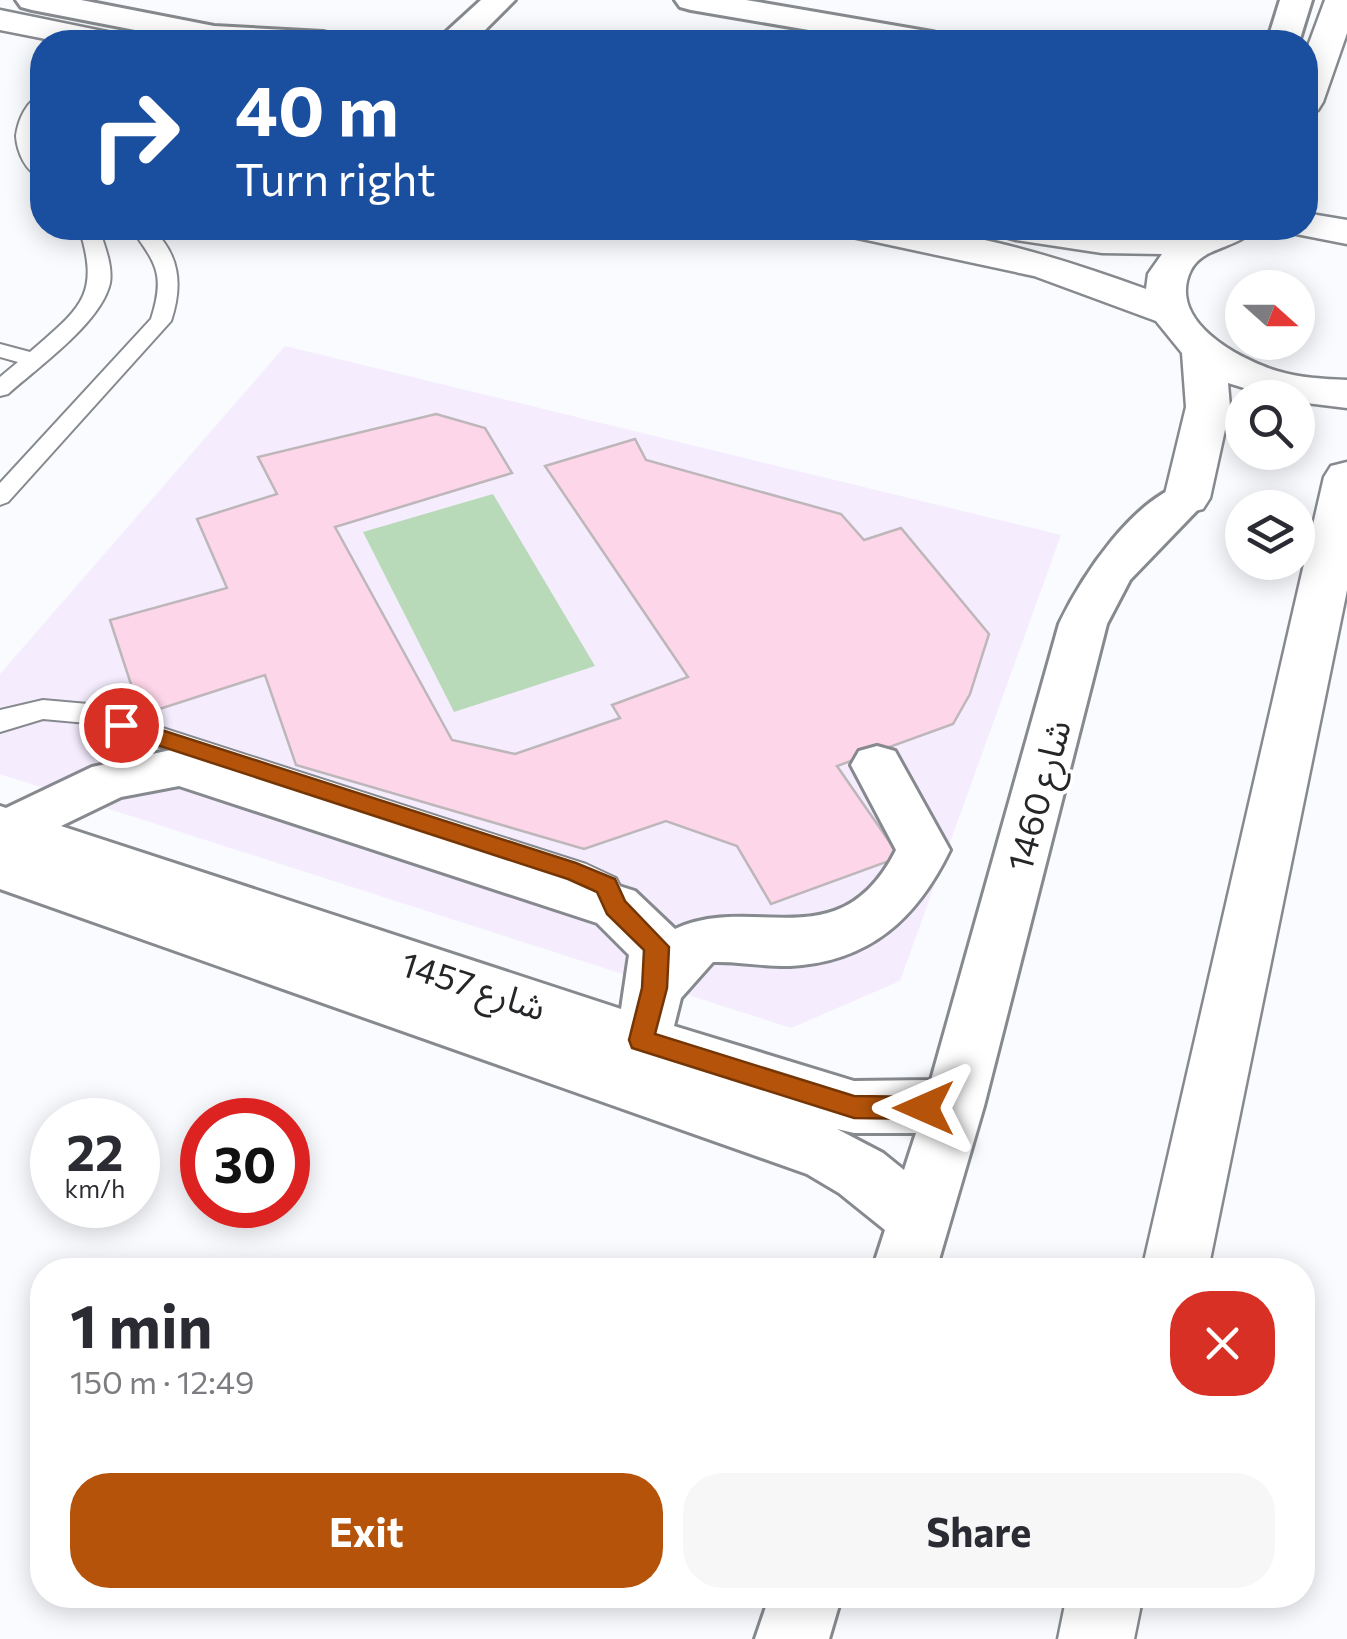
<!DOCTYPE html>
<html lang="en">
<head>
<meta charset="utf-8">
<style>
  :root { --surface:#fff; --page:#f7f7f7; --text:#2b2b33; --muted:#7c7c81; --accent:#b45309 }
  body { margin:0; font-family:Commissioner,"Noto Sans Arabic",sans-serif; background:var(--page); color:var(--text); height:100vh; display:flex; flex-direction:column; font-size:38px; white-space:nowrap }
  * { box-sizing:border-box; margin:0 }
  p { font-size:32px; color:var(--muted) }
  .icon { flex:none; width:55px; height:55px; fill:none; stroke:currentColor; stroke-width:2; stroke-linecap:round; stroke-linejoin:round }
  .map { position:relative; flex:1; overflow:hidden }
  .panel { position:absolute; left:30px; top:1258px; width:1285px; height:350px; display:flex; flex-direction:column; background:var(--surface); border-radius:40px; box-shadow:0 5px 25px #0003 }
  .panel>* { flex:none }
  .hud { position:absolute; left:30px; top:30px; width:1288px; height:210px; border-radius:40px; box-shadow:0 5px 25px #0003; background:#1a4fa0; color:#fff; overflow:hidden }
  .needle { width:65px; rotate:111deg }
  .tools { position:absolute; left:1225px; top:270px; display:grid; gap:20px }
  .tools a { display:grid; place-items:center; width:90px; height:90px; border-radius:50%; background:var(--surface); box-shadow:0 5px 25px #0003; font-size:50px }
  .speed { position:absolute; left:30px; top:1098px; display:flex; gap:20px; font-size:50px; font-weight:700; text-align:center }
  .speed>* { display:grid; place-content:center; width:130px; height:130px; border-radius:50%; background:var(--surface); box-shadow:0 5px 25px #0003; line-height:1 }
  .speed small { font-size:25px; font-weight:400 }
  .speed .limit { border:15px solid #d22; background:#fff; color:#111 }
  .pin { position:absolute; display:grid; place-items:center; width:85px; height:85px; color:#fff; margin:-42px; border:5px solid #fff; border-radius:50%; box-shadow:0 2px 10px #0007 }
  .me { position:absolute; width:110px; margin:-55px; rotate:270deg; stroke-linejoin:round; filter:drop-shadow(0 0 8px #0008) }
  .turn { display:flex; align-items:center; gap:35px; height:210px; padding:0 40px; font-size:45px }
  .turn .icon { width:130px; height:130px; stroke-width:2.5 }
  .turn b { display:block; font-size:70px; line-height:85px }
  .round { display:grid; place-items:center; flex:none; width:105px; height:105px; border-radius:40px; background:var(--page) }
  .head { display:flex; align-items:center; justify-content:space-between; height:170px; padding:0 40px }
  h1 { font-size:60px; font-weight:700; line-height:75px }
  .button { display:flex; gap:20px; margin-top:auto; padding:20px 40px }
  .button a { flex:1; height:115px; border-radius:40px; background:var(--accent); color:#fff; font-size:40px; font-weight:700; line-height:115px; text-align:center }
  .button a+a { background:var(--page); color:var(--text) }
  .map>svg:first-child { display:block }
  .education { fill:#f5edfe }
  .green { fill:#b8dab8 }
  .building { fill:#fed6e9; stroke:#bdb7ba; stroke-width:2.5 }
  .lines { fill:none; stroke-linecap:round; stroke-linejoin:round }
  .service-casing { stroke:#86898e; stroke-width:4 }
  .minor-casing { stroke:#86898e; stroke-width:6 }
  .tertiary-casing { stroke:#86898e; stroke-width:5 }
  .service { fill:#fff; fill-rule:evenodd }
  .minor { fill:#fff; fill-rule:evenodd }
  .tertiary { fill:#fff; fill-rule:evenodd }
  .route { fill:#b45309; stroke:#753606; stroke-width:2.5 }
  .labels { text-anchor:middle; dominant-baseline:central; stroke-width:8; stroke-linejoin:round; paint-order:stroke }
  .street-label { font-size:35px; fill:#252628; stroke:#fff }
</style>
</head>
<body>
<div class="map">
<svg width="1347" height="1639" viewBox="0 0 1347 1639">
  <rect width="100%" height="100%" fill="#f9fbfe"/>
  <path class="education" d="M285,346L1061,535L900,981L791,1028L0,774V674Z"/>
  <path class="green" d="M493,494L595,666L454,712L363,532Z"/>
  <path class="building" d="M436,414L485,428L512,473L335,527L452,740L515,754L620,718L612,705L688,677L545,466L635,439L646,460L841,514L864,540L901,528L989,634L970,694L953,724L837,766L900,857L771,904L737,846L666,821L584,849L296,765L265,675L141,715L110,620L227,588L197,519L277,494L258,457Z"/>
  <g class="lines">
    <g class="service-casing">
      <g id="service">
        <path d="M42,95C43,110 34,121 34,136C34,152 43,162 42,178C26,173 17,152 16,136C18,121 26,100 42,95Z"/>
        <path d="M79,228H99C104,245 113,265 110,283C101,323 38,367 8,394L0,396V377L18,362L0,357V344L30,352C80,308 101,296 79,228Z"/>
        <path d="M131,228H151C180,254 183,285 171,321L8,502L0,505V483L151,319C166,273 155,263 131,228Z"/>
        <path d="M43,700L88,704L586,864L616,878L623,892L619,900L609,903L566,880L87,723L43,719L0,732V710Z"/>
      </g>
    </g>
    <g class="minor-casing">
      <g id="minor">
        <path d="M16,0H81L214,26L323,32L335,35L339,42H197L32,10L21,7Z"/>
        <path d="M481,0H515L473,42H435Z"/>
        <path d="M675,0H746L932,32L944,35L948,42H879L691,10L680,7Z"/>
        <path d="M1280,0H1312L1299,42H1267Z"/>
        <path d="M1187,483L1203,488L1209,498L1130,580L1107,624L984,1106L936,1270H872L885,1230L839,1193L807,1174L0,889V806L6,808L92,767L180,748L635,891L675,929C754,892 839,962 896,850L851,765L859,751L877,746L895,751L950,850C917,918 870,962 790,966C764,967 739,961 713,962L681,998L674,1026L854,1081L931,1080L1059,624C1082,576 1133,498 1187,483ZM179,786L597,923L629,955L621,1009L61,826L121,797ZM837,1129L854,1133H916L904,1170L883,1153Z"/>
        <path d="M770,1595H842L829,1639H755Z"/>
      </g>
    </g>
    <g class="tertiary-casing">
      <g id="tertiary">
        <path d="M1325,0H1347V33L1323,102L1318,110L1305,113V54Z"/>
        <path d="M0,10L122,35L127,42H61L0,30Z"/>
        <path d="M1305,213L1347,220V244L1291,233L1287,228H1305Z"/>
        <path d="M842,228C946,221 1049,254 1146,289L1148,274L1162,254L1102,253L1016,240L1002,236L996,228H1253C1241,249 1204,245 1191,270C1166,321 1239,359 1277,371C1300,378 1324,379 1347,380V408L1298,402V398H1276L1228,383L1230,407L1210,498L1203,509L1187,513L1171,509L1164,498L1186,407L1182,353L1156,321L1034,276L848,236Z"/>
        <path d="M1347,462V590L1208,1270H1142L1324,477L1331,466Z"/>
        <path d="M1067,1595H1143L1134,1639H1058Z"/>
      </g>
    </g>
    <use href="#service" class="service"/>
    <use href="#minor" class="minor"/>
    <use href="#tertiary" class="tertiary"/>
  </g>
  <path class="route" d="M121,717L576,863L615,879L625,901L669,947L667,988L655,1034L854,1096L924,1097L933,1100L937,1108L933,1116L924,1119L854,1118L632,1048L629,1040L642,988L644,950L607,914L597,892L568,879L114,731L110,725L114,720Z"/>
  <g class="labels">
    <g class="street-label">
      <text transform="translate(1037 795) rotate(-75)">شارع 1460</text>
      <text transform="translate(474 984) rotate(18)">شارع 1457</text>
    </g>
  </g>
</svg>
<div class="tools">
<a><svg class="needle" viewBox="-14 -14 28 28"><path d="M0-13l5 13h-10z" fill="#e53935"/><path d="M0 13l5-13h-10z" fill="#7c7c81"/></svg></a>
<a><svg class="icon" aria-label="search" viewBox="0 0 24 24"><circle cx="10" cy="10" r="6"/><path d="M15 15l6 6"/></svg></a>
<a><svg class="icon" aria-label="layers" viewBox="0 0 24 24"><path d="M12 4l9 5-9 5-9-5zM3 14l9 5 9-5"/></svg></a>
</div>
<div class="speed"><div>22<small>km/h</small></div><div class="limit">30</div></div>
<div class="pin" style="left:121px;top:725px;background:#d93025"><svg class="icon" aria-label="arrive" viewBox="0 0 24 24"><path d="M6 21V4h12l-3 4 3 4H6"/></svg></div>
<svg class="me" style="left:924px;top:1108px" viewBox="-20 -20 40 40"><path d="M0-17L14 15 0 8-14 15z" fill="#b45309" stroke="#fff" stroke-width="4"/></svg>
<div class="hud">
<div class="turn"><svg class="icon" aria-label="right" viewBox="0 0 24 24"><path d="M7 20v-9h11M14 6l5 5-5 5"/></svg><div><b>40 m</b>Turn right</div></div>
</div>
<section class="panel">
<div class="head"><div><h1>1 min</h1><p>150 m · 12:49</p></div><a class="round" style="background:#d93025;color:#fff"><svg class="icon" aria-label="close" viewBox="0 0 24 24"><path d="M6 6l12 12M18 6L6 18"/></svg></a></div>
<div class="button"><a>Exit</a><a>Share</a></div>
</section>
</div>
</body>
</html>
